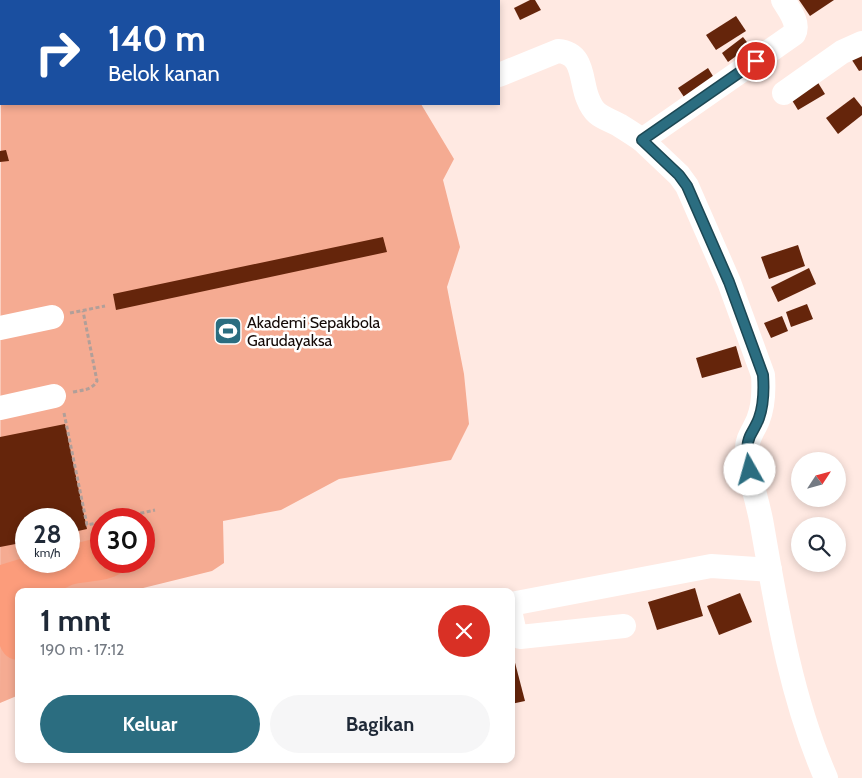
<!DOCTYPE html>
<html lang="id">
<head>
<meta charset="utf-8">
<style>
  :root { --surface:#fff; --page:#f6f6f7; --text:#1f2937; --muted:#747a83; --accent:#2b6d80 }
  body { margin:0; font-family:Cabin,sans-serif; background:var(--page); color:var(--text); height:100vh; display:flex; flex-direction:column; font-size:19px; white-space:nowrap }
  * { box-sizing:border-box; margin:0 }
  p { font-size:16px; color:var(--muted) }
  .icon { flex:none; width:28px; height:28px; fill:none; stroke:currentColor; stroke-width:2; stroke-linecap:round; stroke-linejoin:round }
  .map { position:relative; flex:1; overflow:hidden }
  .drawer { position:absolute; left:15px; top:588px; width:500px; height:175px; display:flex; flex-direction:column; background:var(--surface); border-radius:10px; box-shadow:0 2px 8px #0003 }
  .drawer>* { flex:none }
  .banner { position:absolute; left:0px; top:0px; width:500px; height:105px; box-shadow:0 2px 8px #0003; background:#1a4fa0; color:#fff; overflow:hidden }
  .needle { width:32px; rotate:54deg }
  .fabs { position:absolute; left:791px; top:452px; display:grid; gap:10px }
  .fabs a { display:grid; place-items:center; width:55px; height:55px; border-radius:50%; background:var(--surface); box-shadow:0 2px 8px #0003; font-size:25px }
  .speed { position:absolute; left:15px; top:508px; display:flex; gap:10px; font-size:25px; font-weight:700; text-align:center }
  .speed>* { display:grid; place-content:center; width:65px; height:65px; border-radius:50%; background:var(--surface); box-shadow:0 2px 8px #0003; line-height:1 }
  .speed small { font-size:12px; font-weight:400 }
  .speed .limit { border:8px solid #d22; background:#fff; color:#111 }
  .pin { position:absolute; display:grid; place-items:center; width:42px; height:42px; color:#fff; margin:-21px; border:2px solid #fff; border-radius:50%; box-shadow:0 1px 5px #0007 }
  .me { position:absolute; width:55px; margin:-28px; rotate:353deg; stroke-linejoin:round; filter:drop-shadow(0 0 4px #0008) }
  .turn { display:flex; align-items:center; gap:18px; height:105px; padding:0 25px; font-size:22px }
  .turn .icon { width:65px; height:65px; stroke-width:2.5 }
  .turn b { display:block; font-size:35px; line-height:42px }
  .round { display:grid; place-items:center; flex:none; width:52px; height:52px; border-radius:26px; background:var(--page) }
  .overview { display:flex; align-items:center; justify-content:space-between; height:85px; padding:0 25px }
  h1 { font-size:30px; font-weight:700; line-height:38px }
  .primary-button { display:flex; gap:10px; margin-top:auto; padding:10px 25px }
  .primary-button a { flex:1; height:58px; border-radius:30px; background:var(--accent); color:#fff; font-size:20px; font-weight:700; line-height:58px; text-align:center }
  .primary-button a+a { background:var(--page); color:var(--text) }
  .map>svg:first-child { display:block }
  .green { fill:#f5ab92; fill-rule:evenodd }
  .water { fill:#fc9c7b }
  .building { fill:#65250b }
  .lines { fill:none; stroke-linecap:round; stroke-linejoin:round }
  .path { stroke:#b19f99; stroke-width:3; stroke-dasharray:4 2.5; stroke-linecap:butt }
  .minor { stroke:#fff; stroke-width:24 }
  .route-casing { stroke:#1c4753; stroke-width:12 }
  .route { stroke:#2b6d80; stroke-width:9 }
  .labels { text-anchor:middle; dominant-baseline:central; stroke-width:5; stroke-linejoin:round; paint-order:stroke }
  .poi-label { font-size:16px; fill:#140906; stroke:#fff; text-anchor:start }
</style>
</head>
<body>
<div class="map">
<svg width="862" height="778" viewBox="0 0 862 778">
  <rect width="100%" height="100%" fill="#ffe9e2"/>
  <path class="green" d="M1,32V104H421L454,159L443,180L460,247L447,287L464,374L469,424L451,460L339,479L281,510L223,521L224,563L212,571L131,591H19V695L0,703ZM26,519H69V561H26ZM101,519H144V561H101Z"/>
  <path class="water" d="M101,537V561H129C125,582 92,580 75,584C69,585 64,590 58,591C46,593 31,591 19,591V660C9,660 3,654 0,646V565L26,557V561H69V545Z"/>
  <g class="building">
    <path d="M530,0H535L541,10L520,20L514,8Z"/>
    <path d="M799,0H834L810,16Z"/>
    <path d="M736,16L746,31L716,50L706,35Z"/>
    <path d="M743,37L750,46L728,62L722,53Z"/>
    <path d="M862,50V70L859,71L850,57Z"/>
    <path d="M708,68L716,81L686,100L678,88Z"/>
    <path d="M817,81L825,94L798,110L790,97Z"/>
    <path d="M854,97L862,107V115L838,134L826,118Z"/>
    <path d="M6,150L9,161L0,162V151Z"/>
    <path d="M383,237L387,252L116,310L113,294Z"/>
    <path d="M798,245L805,266L769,279L761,257Z"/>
    <path d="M809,268L816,284L778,302L771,287Z"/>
    <path d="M807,304L813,319L791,327L786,312Z"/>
    <path d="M782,316L788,331L771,338L764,323Z"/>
    <path d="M736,346L742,367L702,378L696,358Z"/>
    <path d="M65,424L87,529L69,533V519H26V542L0,547V437Z"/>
    <path d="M695,588L703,616L657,630L648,602Z"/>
    <path d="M740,593L752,622L719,635L707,606Z"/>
    <path d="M513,655L525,701L511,704V656Z"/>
  </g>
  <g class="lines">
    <g class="path">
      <path d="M70,313L105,306"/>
      <path d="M73,392C83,390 92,390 97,381L83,311"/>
      <path d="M64,413L87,525L101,522"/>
      <path d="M115,519L155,510"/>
    </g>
    <g class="minor">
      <path d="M446,0V1"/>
      <path d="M783,0C789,10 800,23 794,34L642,140L679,175L687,186L729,282L763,375C764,390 764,405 758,420C754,430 746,439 747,451C748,476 758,501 762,525C777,611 791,698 826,778"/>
      <path d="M499,75L558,51C585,53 580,81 588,99C595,117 604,117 619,125C627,130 635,135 642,140"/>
      <path d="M784,93L842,52L862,43"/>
      <path d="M0,328L52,317"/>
      <path d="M0,408L54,396"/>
      <path d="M511,604L711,566L770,570"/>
      <path d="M511,615L515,633L520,637L624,626"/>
    </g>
  </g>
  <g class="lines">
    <g class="route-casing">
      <path id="route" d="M750,470C748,458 745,447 750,436C753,430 757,424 759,418C764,404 764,389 763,375L729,282L687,186L679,175L642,140L756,61"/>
    </g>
    <use href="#route" class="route"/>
  </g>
  <defs>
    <g id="stadium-square" transform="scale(1.4375)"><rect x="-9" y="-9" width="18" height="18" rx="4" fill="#2b6d80" stroke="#fff"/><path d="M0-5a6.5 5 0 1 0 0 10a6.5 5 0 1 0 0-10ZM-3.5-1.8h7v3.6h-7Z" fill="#fff"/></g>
  </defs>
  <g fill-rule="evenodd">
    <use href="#stadium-square" x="228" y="331"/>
  </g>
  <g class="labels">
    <g class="poi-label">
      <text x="247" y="322">Akademi Sepakbola<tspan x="247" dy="18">Garudayaksa</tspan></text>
    </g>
  </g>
</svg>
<div class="fabs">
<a><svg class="needle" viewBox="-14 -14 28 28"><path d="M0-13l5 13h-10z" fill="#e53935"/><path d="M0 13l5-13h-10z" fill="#747a83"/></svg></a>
<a><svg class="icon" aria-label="search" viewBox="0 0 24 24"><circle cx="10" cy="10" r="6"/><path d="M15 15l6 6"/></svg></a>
</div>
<div class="speed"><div>28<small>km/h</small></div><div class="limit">30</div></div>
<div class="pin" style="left:756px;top:61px;background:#d93025"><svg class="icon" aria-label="arrive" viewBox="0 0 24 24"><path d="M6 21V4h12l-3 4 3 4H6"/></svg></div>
<svg class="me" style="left:750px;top:470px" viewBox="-20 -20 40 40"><circle r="19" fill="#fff"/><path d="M0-13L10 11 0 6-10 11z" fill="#2b6d80"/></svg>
<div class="banner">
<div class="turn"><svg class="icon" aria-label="right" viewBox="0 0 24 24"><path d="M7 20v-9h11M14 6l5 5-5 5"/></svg><div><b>140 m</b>Belok kanan</div></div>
</div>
<section class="drawer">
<div class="overview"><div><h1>1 mnt</h1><p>190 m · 17:12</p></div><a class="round" style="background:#d93025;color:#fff"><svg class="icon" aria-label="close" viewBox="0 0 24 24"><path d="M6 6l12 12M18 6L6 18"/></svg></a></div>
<div class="primary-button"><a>Keluar</a><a>Bagikan</a></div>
</section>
</div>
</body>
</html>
